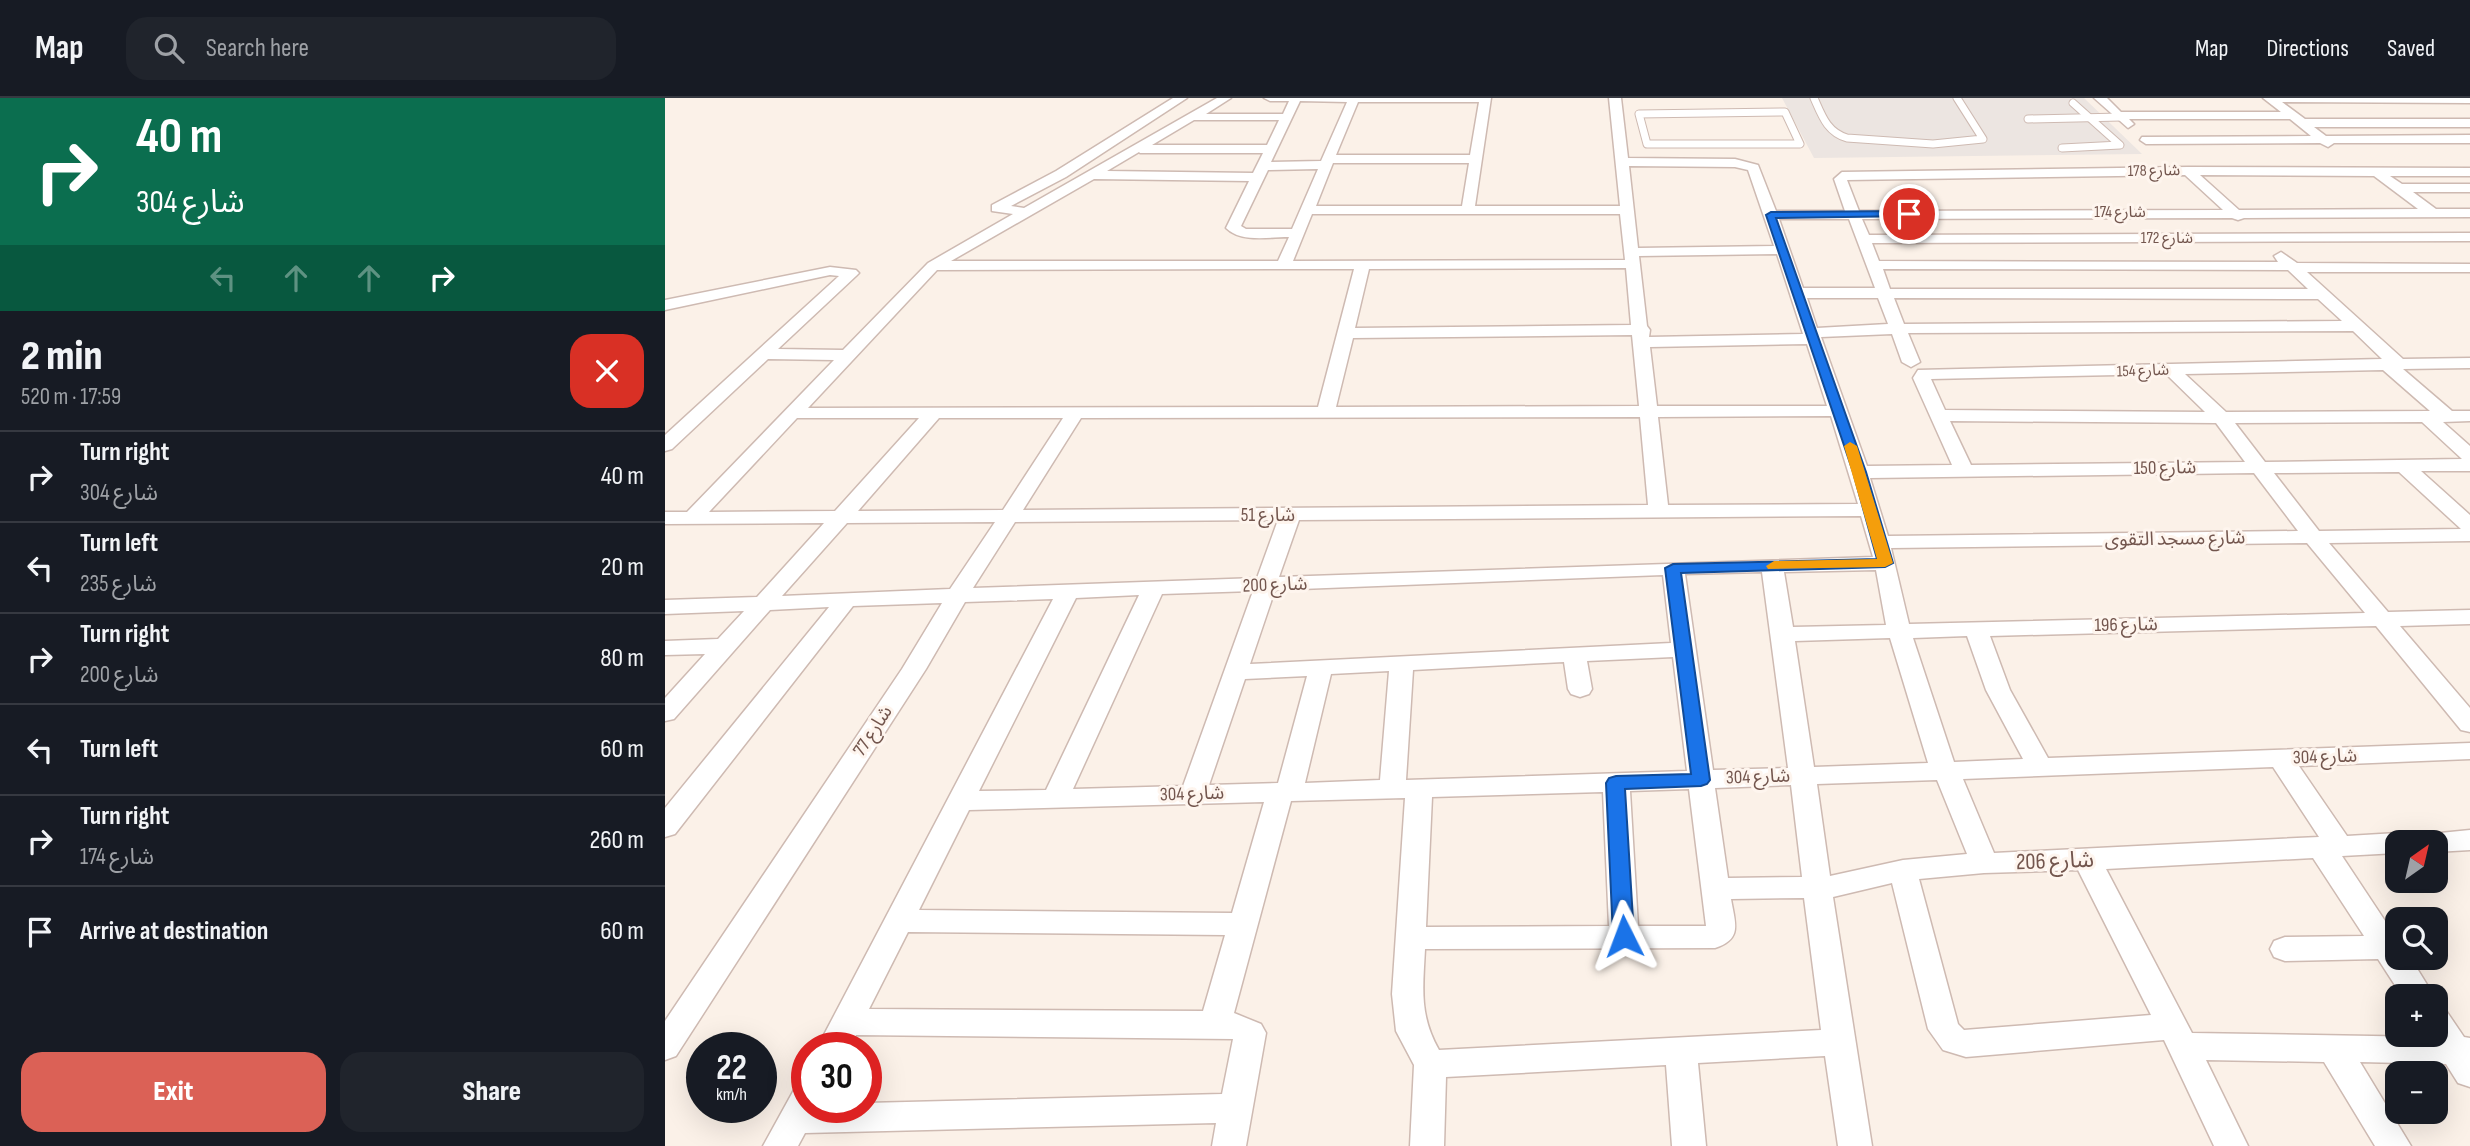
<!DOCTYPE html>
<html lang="en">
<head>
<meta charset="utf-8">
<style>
  :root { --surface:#171b24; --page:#20242c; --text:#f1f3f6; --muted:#9ea1a6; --line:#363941; --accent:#db6156 }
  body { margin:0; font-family:"Sofia Sans Condensed","Noto Sans Arabic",sans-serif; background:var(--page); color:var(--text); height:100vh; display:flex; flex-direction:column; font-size:26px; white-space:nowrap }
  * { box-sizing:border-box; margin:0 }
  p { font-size:23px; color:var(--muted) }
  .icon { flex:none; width:38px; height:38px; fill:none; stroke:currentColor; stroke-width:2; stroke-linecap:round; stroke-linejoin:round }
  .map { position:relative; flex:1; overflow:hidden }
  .side { display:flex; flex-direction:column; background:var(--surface); width:665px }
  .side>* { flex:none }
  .hud { background:#0b6e4f; color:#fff; overflow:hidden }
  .needle { width:46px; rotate:34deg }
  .fabs { position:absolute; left:1720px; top:732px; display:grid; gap:14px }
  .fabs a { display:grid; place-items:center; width:63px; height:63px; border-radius:14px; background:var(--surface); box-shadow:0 7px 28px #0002; font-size:35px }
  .speed { position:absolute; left:21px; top:934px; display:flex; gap:14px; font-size:35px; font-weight:700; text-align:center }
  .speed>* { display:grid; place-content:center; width:91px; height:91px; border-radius:50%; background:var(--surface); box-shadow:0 7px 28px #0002; line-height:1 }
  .speed small { font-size:18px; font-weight:400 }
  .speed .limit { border:10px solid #d22; background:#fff; color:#111 }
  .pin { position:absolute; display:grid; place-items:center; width:60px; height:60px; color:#fff; margin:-30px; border:4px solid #fff; border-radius:50%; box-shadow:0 2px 7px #0007 }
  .me { position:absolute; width:77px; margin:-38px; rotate:357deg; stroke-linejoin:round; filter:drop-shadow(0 0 5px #0008) }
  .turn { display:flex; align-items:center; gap:24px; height:147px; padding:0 21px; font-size:32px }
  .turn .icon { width:91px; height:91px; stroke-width:2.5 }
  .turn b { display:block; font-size:49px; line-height:60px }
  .lanes { display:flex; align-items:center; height:66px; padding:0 21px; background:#0003; justify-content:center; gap:35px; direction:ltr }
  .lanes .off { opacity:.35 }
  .round { display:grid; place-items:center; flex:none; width:74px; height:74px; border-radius:21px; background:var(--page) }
  .summary { display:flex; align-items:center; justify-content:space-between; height:119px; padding:0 21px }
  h1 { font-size:42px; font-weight:800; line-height:52px }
  .cta { display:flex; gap:14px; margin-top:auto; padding:14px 21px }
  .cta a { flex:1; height:80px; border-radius:21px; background:var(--accent); color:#fff; font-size:28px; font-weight:800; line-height:80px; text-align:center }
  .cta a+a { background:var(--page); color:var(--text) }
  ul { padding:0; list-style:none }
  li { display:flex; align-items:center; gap:21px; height:91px; padding:0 21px; border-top:2px solid var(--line) }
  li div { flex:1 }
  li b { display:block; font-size:26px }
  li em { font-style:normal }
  header { display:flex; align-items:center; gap:42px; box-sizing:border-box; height:98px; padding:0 35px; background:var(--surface); border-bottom:2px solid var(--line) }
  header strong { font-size:33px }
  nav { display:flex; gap:38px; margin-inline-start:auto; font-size:24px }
  .search { width:490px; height:63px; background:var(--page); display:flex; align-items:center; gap:18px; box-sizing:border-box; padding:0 24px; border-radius:21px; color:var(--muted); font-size:26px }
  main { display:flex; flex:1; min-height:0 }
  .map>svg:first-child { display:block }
  .industrial { fill:#ece5e1 }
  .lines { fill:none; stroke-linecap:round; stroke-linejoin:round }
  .lane-casing { stroke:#cebab2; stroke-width:9 }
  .street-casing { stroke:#cebab2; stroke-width:3 }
  .lane { stroke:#fff; stroke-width:7 }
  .street { fill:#fff; fill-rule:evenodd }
  .route { fill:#1a73e8; stroke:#114b97; stroke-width:2 }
  .slow { fill:#f59e0b }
  .labels { text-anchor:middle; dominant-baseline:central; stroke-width:6; stroke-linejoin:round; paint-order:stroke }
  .far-street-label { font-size:16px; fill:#73564e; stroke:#fef5ee }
  .street-label { font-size:19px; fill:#73564e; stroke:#fef5ee }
  .near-street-label { font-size:23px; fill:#73564e; stroke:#fef5ee }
</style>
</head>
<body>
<header>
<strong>Map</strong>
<div class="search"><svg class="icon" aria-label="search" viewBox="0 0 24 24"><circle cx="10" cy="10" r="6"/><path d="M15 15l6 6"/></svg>Search here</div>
<nav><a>Map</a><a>Directions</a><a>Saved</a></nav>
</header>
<main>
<section class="side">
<div class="hud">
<div class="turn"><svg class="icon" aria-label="right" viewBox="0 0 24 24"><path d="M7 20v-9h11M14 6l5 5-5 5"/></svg><div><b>40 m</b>شارع 304</div></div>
<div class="lanes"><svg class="icon off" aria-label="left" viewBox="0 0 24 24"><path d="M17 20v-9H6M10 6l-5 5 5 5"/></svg><svg class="icon off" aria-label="ahead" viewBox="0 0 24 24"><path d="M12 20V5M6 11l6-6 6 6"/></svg><svg class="icon off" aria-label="ahead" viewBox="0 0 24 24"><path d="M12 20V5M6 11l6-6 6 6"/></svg><svg class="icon" aria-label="right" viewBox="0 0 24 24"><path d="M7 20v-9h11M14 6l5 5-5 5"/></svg></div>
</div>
<div class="summary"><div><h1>2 min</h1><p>520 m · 17:59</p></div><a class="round" style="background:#d93025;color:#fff"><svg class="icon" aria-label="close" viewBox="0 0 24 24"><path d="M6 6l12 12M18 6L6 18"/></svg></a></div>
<ul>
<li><svg class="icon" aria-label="right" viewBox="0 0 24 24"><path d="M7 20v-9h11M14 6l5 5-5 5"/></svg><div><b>Turn right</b><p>شارع 304</p></div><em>40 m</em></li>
<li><svg class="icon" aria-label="left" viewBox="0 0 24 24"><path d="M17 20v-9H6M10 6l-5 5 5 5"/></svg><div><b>Turn left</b><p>شارع 235</p></div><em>20 m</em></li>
<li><svg class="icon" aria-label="right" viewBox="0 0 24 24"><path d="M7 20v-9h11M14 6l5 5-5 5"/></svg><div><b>Turn right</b><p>شارع 200</p></div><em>80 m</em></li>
<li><svg class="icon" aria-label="left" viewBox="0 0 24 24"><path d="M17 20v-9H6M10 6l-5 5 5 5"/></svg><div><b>Turn left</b></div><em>60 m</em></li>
<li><svg class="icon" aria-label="right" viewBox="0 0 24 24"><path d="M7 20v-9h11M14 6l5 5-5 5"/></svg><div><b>Turn right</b><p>شارع 174</p></div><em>260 m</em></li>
<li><svg class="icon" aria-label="arrive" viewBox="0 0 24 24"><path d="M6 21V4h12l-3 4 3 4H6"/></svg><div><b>Arrive at destination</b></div><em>60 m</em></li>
</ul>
<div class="cta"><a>Exit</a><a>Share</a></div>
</section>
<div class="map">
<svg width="1805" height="1048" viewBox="0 0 1805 1048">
  <rect width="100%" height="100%" fill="#fbf1e8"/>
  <path class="industrial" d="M1117,0H1419L1477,56L1149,60Z"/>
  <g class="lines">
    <g class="lane-casing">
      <g id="lane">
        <path d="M1149,0C1157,18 1162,34 1182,40L1268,46L1318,41L1292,0"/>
        <path d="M1120,14L1135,46H982L974,16Z"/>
        <path d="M1363,21L1456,19"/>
        <path d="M1397,50L1455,47L1408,5"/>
      </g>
    </g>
    <g class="street-casing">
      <g id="street">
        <path d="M508,0H522L401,79L346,108L359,110L552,0H566L541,16H618L624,3H605L599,0H826L810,108H955L944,0H956L963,60L1070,61L1093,67L1111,113H1180L1169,81L1177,74L1523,69L1805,70V78H1725L1737,86H1805V94H1748L1771,111H1805V119L1579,120L1573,122L1567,120L1197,121L1204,137L1805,135V143L1207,145L1214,163L1613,164L1609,158L1616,154L1632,165L1805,166V174H1642L1738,261L1805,260V270L1738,271L1787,313H1805V323L1778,324L1805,348V373H1756L1805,417V443L1664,445L1723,514L1805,512V526L1735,528L1805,610V634L1796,632L1711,528L1325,538L1345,592L1383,660L1805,645V661L1634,668L1682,738L1732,735L1742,738L1745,744H1732V755L1677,758L1732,841V859H1745L1769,898H1737L1713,861L1620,863L1609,859L1605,851L1609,843L1620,839L1699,838L1648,760L1441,771L1527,935L1764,939L1762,936H1771V910L1782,914L1799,939L1805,940V989L1793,985L1781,966L1695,964L1746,1048H1710L1659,964L1541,962L1583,1048H1549L1499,942L1301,959L1278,952L1263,931L1227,785L1168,799L1207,1048H1173L1160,958L1033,965L1041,1048H1007L1001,967L781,979L779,1048H745L749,967L731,933L727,896L740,700L626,703L569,915L596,926L601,935L581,1048H547L551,1025L140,1035L133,1048H98L130,990L142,986V1010H201V1005L557,996L568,941L191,937L184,950H152L388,501L300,504L261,571L11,958L0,962V923L237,571L277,505L188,508L10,736L0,739V710L164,509L105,512L9,621L0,623V600L40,556L0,557V543L53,541L79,513L0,516V502L92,499L159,425L0,426V414H22L169,262L103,261L7,351L0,353V337L174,178L165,177L0,212V202L165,169L191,172L194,175L191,178L113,251L178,252L263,165L348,116L327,113V107L391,73ZM635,3L682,4L656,63L606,64ZM693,4H814L805,57H671ZM529,22H614L602,47H487ZM474,54L475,55H598L588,75L442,73ZM668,65H804L797,108H651ZM964,68L1070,69L1083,72L1109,148L973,150ZM653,71L627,131H581L576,128L603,72ZM1520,77L1558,112L1194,113L1182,82ZM1535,77L1709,78L1753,111L1574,112ZM429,81L584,83L561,130C576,145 604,139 624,139L613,163H286ZM647,116H955L960,162L628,163ZM1114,121H1184L1210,190H1138ZM1112,156L1138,236L984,239L985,232L982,228L974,158ZM961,170L966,227L690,230L704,171ZM619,171H689L653,309L143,310L272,172ZM1218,171L1623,172L1643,191H1225ZM1142,200H1213L1223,226L1152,230ZM1229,200L1653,201L1677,223L1239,226ZM1688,233L1717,261L1253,272L1248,280L1287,367L1202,368L1156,239L1227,236L1237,264L1246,269L1255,264L1243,235ZM967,237L974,308L671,309L688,240ZM1142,246L1162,308H992L985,249ZM1718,272L1765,313L1561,314L1520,276ZM1501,276L1540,314L1280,312L1266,281ZM1166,318L1193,406L1003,407L993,319ZM975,319L983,407L358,412L416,320ZM132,320H254L170,413L44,414ZM274,320H398L338,412L193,413ZM1285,323L1551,325L1580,364L1306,367ZM1757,324L1797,361L1600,364L1570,325ZM1734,374L1796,431L1654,433L1609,375ZM1589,375L1633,433L1223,438L1205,380ZM1196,418L1208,459L614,479L634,422ZM613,422L592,480L308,490L350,424ZM330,424L285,491L117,498L182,425ZM1642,445L1700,515L1244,526L1226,450ZM1211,472L1221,527L1128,529L1119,474ZM1097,474L1123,670L1048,672L1020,476ZM998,477L1006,545L585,566L610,492ZM588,493L518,688L408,691L497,496ZM474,497L381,692L314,693L411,500ZM1302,538L1321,592L1358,661L1289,664L1248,540ZM1225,540L1263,665L1149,669L1130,543ZM1008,559L1022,673L741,682L748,572L899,564L903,591L906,596L915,599L924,596L927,591L922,563ZM724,573L715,682L640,685L666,576ZM642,578L613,685L544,687L580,581ZM1608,669L1654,739L1329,755L1298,681ZM1272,682L1302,756L1238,762L1165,778L1152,686ZM1126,687L1137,779L1063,780L1050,690ZM1024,691L1041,828H973L965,693ZM938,694L944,828L761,829L767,699ZM599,704L567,815L254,812L304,712ZM1413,772L1486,917L1299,932L1293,926L1254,781L1319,775ZM1139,800L1156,932L774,952C754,917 758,890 760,851L1050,850C1078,841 1070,825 1066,801ZM243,834L560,837L538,913L204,911Z"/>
        <path d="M1429,0H1442L1456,14H1616L1598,0H1805V5L1617,4L1640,21H1805V29H1649L1661,38L1805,37V45H1669L1663,49L1655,45L1481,46L1475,42L1477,39L1646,38L1625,21H1464L1469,26L1463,30Z"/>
        <path d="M1805,732V752L1771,754V744H1751L1755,737Z"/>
      </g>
    </g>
    <use href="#lane" class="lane"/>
    <use href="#street" class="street"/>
  </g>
  <path class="route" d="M1244,113L1248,116L1247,118L1111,120L1201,374L1228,465L1220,469L1016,475L1045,682L1042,686L1036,688L960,691L969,838L966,844L959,846L951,844L948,838L941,685L944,680L951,678L1026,676L1000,470L1008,466L1212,461L1188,374L1101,117L1106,114Z"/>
  <path class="slow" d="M1185,344L1192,348L1228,465L1220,469L1103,471L1101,468L1109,463L1212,461L1179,348Z"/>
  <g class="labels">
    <g class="far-street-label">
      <text transform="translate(1489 73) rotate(-1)">شارع 178</text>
      <text x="1455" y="114">شارع 174</text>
      <text x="1502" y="140">شارع 172</text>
      <text transform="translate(1478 273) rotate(-2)">شارع 154</text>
    </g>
    <g class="street-label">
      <text transform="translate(1500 370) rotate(-1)">شارع 150</text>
      <text x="603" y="417">شارع 51</text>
      <text transform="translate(1510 441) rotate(-1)">شارع مسجد التقوى</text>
      <text transform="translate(610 487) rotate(-2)">شارع 200</text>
      <text transform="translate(1461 527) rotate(-1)">شارع 196</text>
      <text transform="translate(208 633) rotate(-57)">شارع 77</text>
      <text transform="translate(1660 659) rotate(-2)">شارع 304</text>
      <text transform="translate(1093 679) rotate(-2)">شارع 304</text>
      <text transform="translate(527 696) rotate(-2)">شارع 304</text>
    </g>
    <g class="near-street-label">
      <text transform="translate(1390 763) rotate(-2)">شارع 206</text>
    </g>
  </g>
</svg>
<div class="fabs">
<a><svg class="needle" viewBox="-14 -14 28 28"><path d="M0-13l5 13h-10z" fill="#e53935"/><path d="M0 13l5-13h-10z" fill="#9ea1a6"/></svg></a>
<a><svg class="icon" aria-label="search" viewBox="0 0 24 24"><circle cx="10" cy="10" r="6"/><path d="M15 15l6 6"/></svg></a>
<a>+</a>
<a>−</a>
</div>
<div class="speed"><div>22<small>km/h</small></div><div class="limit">30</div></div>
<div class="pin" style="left:1244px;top:116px;background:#d93025"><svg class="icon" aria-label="arrive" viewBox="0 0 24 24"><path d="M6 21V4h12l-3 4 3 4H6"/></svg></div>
<svg class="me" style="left:959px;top:838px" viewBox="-20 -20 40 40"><path d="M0-17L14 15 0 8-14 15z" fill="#1a73e8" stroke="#fff" stroke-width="4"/></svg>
</div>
</main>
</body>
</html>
